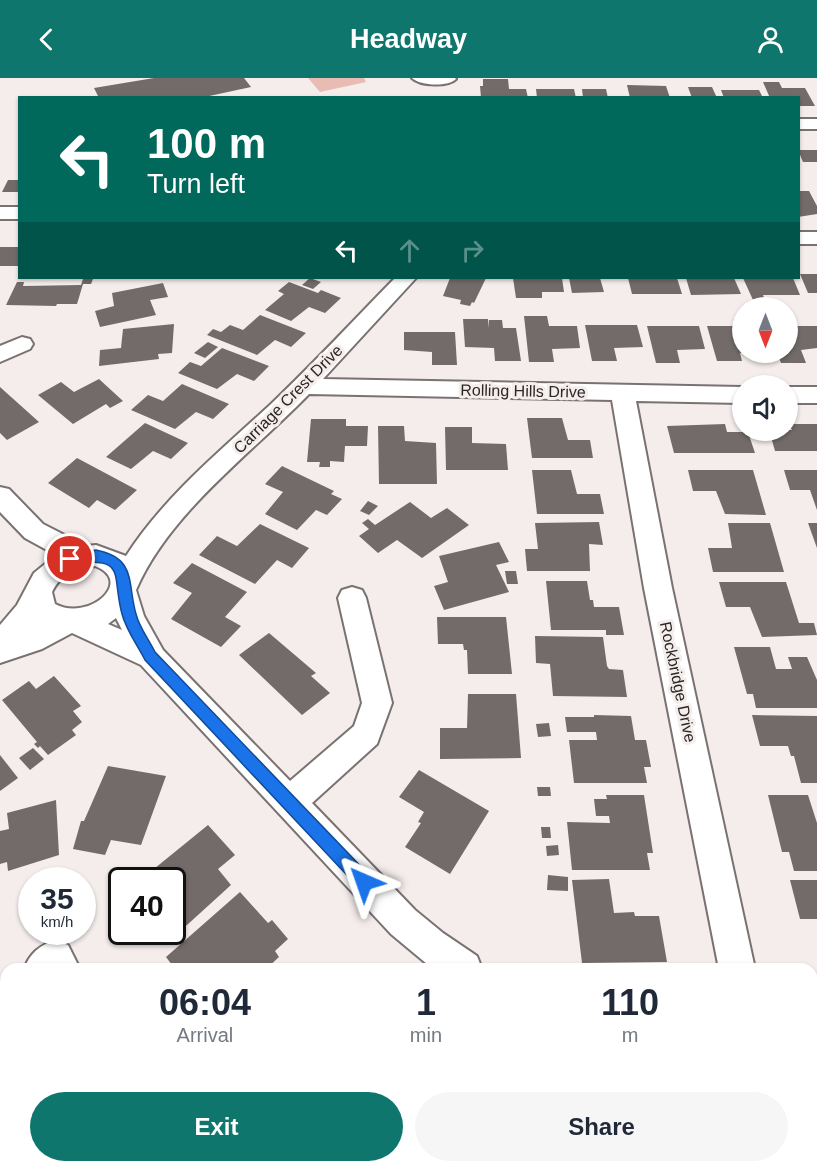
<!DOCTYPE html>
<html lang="en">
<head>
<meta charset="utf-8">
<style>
  :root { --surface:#fff; --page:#f6f6f7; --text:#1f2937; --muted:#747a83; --accent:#0f766e }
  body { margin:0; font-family:Helvetica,sans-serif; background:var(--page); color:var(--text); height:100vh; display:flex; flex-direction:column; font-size:22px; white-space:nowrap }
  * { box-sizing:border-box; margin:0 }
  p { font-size:20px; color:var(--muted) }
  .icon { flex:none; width:33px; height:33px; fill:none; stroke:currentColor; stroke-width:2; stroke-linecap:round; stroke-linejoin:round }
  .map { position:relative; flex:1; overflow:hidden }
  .panel { position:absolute; left:0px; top:885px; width:818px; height:210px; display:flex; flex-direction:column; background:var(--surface); border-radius:18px 18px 0 0; box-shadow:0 2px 4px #0004 }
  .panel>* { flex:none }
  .banner { position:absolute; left:18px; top:18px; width:782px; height:183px; border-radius:0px; box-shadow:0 2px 4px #0004; background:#00695c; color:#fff; overflow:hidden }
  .needle { width:39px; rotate:180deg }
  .fabs { position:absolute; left:732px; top:219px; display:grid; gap:12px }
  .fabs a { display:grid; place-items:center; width:66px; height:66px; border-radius:50%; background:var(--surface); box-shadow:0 2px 4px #0004; font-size:30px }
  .speed { position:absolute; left:18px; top:789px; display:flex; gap:12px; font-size:30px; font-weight:700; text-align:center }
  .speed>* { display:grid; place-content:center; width:78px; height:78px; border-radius:50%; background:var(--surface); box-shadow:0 2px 4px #0004; line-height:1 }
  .speed small { font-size:15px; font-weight:400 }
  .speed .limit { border:3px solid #111; border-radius:9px; background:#fff; color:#111 }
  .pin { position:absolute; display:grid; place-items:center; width:51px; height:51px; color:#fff; margin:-26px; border:3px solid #fff; border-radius:50%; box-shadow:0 2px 6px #0007 }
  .me { position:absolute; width:66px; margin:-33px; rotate:317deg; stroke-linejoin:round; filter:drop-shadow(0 0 4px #0008) }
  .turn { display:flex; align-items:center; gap:21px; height:126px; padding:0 30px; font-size:27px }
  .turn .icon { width:78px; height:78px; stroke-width:2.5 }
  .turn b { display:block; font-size:42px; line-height:51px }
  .lanes { display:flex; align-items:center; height:57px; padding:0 30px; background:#0003; justify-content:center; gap:30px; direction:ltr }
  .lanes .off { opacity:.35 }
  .eta { display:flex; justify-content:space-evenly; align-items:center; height:102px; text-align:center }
  .eta b { font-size:36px; font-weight:700; line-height:42px }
  .cta { display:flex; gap:12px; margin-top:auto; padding:12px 30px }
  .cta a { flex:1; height:69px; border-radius:36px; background:var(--accent); color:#fff; font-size:24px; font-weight:700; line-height:69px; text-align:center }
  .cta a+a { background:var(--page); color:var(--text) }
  header { display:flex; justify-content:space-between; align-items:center; height:78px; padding:0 30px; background:var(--accent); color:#fff; font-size:27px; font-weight:700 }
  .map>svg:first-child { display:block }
  .green { fill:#e8bbb3 }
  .building { fill:#726b6a }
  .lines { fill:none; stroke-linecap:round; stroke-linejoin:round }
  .minor-casing { stroke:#797271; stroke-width:4 }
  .minor { fill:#fff; fill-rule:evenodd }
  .route { fill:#1a73e8; stroke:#114b97; stroke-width:1.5 }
  .labels { text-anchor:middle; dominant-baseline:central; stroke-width:6; stroke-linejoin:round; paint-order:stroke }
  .street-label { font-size:16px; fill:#2a2727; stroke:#f5edec }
</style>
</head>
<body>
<header><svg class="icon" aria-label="back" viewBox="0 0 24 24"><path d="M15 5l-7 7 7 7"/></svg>Headway<svg class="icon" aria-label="person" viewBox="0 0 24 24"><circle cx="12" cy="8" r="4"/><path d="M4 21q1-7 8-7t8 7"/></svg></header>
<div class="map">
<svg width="817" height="1095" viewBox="0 0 817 1095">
  <rect width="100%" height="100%" fill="#f5edec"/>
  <path class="green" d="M308,0H364L366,4L320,14Z"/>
  <g class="building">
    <path d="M154,0H244L251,9L200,20H99L94,10Z"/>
    <path d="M483,1H508L509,11H526L528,20H481L480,8H483Z"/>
    <path d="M763,4H779L782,10H805L815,28H798V20H770Z"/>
    <path d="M627,7L666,8L670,20H630Z"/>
    <path d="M688,9H712L717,20H692Z"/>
    <path d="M536,11H574L576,20H537Z"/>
    <path d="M582,11H606L608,20H583Z"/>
    <path d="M721,12H759L763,20H724Z"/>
    <path d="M798,72H817V84H803Z"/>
    <path d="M8,102H20V114H2Z"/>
    <path d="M798,113H809L817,128V136L798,139Z"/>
    <rect x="0" y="169" width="20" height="19"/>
    <path d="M800,196H817V215H808Z"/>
    <path d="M310,200L321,204L313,211L302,207Z"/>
    <path d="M450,200H486L474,225L472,224L470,228L460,226L461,222L443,218Z"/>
    <path d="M513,200H562L564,214H542V220H516Z"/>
    <path d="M569,200H600L604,214L572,215Z"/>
    <path d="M628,200H677L682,216H632Z"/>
    <path d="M686,200H734L741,216L691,217Z"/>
    <path d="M743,200H793L800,217H763L765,222H753Z"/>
    <path d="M83,201H93L91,206H83L77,226H57L56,228L6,227L17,204H24L23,208L81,207Z"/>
    <path d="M289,204L318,215L321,212L341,220L325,235L309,229L291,243L265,232L284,216L278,213Z"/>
    <path d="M163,205L168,219L150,222L156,237L100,249L95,233L114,228L112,215Z"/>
    <path d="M260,237L306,255L291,269L275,262L257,277L207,257L213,251L221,254L230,247L243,252Z"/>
    <path d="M524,238H547L549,248H577L580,270L552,271L554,284H529Z"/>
    <path d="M788,239L792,248H817V270L801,272L806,285H781L777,274H788Z"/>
    <path d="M463,241H488L489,250V242H502L503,250H516L521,283H495L494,270L465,269Z"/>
    <path d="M734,242H742V275H740L742,283H717L707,248H736Z"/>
    <path d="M174,246L172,275L158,276L159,281L99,288L100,272L121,270L123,251Z"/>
    <path d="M585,247H637L643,269L614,270L617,283H592Z"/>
    <path d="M647,248H699L705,271L677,272L680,285H656Z"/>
    <path d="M404,254H455L457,287H432V274L404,272Z"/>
    <path d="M208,264L218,269L205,280L194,275Z"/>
    <path d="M222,270L269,288L254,303L237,296L217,311L178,295L190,284L201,288Z"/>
    <path d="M99,301L123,323L110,330L106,326L73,346L38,317L61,304L74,314Z"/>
    <path d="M182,306L229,326L213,341L196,334L175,351L131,332L148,317L163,323Z"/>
    <path d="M0,309L39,344L7,362L0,355Z"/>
    <path d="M527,340H562L568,362H590L593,380H532Z"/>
    <path d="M311,341H346V348H368L367,368H345L344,384L330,383V389H319L320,384H307Z"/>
    <path d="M145,345L188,365L171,381L153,373L131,391L106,379Z"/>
    <path d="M725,346L727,354H748L755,375H674L667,348Z"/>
    <path d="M789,346H817V373H775L769,352H792Z"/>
    <path d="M378,348H404L405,363L436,365L437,406H379Z"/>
    <path d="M445,349H472V365L506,366L508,392H446Z"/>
    <path d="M77,380L137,412L115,432L97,422L89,430L48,405Z"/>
    <path d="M282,388L334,413L331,416L342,421L327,437L316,432L297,452L265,436L283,414L265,406Z"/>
    <path d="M532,392H571L577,416H600L604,436H537Z"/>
    <path d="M688,392H753L766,437L725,436L716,413H693Z"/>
    <path d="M784,392H817V432L810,412H790Z"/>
    <path d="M368,423L378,428L369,437L360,433Z"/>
    <path d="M410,424L431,440L447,430L469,447L422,480L397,462L378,475L359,458L369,451L362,445L368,441L375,447Z"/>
    <path d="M599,444L603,467L589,466L590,493H527L525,471H538L535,445Z"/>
    <path d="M728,445H770L784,494H713L708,470H732Z"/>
    <path d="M808,445H817V470Z"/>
    <path d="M260,446L309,470L292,490L277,482L255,506L199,477L217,458L237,468Z"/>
    <path d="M499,464L509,484L496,487L509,514L444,532L434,508L448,504L439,478Z"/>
    <path d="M192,485L247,514L225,539L241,548L221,569L171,541L192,515L173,505Z"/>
    <path d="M505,493H516L518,506H507Z"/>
    <path d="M546,503H587L590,522H593L594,529H619L624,557H606V552H551Z"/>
    <path d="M719,504H786L799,545H814L817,557L762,559L750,529H726Z"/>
    <path d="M437,539H506L512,596H468L467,572H464L463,566H438Z"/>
    <path d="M269,555L316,595L311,598L330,615L302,637L239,577Z"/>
    <path d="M535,558L603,559L607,588L609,591L623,592L627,619L553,618L550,586L536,585Z"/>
    <path d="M734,569H770L776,591H792L788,579H807L817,602V630H756L753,616H747Z"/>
    <path d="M54,598L81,628L73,633L82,644L72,652L76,657L48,677L40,668L38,670L34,666L37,664L2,622L29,603L36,611Z"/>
    <path d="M468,616H516L521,680L440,681V650H467Z"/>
    <path d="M594,637L631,638L635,662H646L651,689H644L647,705H574L569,662H597L596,654H567L565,639H594Z"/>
    <path d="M752,637L817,638V705H801L794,678H791L788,668H760Z"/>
    <path d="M549,645L551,658L538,659L536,646Z"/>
    <path d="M33,670L44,681L30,692L19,680Z"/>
    <path d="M0,677L18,700L0,713Z"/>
    <path d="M108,688L166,698L141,767L111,762L105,777L73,771L81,743H84Z"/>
    <path d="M419,692L489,733L450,796L405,769L421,745L418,744L424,734L399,719Z"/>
    <path d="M537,709H550L551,718H538Z"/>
    <path d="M606,717H644L653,775H647L650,792H572L567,744L610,745L609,738H596L594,721H607Z"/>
    <path d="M768,717H808L817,745V793H794L789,774H782Z"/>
    <path d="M56,722L59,777L8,793L7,784L0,786V753L9,751L7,735Z"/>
    <path d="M208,747L235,777L218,791L231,807L187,847L181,850L172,839V802H146L144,799Z"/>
    <path d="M541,749H550L551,760H542Z"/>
    <path d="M558,767L559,777L547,778L546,768Z"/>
    <path d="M548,797L568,799V813L547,812Z"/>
    <path d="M609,801L614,835L634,834L635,838H659L667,884L582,885L572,802Z"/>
    <path d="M790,802H817V841H800Z"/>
    <path d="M240,814L268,845L272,842L288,861L275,873L279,879L266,891H175L166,879Z"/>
    <path d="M6,1013V1089H66L62,1092L64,1095H3L0,1091V1019Z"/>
    <path d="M812,1055H817V1095H765L763,1089H812Z"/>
    <path d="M67,1089H88L82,1095H71Z"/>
    <path d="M326,1089H365L361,1095H332Z"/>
    <path d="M413,1089H485L489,1091L488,1095H411Z"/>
    <path d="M530,1089H609L610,1095H530Z"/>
    <path d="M651,1089H730L731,1095H651Z"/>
  </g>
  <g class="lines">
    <g class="minor-casing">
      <g id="minor">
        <path d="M412,0H455L456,1C448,9 420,8 412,0Z"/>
        <rect x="798" y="41" width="19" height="10"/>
        <rect x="0" y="129" width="20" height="12"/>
        <rect x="798" y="154" width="19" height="12"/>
        <path d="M395,200H416L323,301L742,309V325L636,323L672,510L755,891H719L644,510L612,322L309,316C252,375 169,435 136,512L144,538L163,572L290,703L354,648L362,625L338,520L342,512L352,509L362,512L366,520L392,625L377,666L312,725L415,832L443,855L477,878L482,891H433L391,856L141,587L72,555L42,571L0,585V547L17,527L34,495L56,477L25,460L0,434V409L9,411L43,446L86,468L96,467L126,478C164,419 219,374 270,327C313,286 354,242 395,200ZM95,488C135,503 89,544 55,526L52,514C60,497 77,489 95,488ZM116,540L122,552L108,546Z"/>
        <path d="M22,259L30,261L33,266L30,271L0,284V268Z"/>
        <rect x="788" y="309" width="29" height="16"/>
        <path d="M55,862L68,867L80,891H24C30,875 39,868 55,862Z"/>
        <path d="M6,902V941L0,943V904Z"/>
        <path d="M812,919H817V957L812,956Z"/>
        <path d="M182,1089H225L227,1095H184Z"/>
      </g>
    </g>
    <use href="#minor" class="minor"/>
  </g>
  <path class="route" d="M96,472C137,480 127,505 136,536C139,549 149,562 155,574L370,798L372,804L370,809L364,812L358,809L145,582C138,568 126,552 122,536C111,495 128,478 70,486L64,481L70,476Z"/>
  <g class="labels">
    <g class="street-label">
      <text transform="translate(523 313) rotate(1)">Rolling Hills Drive</text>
      <text transform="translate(288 321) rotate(-45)">Carriage Crest Drive</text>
      <text transform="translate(678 604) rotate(78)">Rockbridge Drive</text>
    </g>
  </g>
</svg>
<div class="fabs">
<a><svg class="needle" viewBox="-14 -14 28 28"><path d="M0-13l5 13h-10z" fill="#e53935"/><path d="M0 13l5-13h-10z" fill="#747a83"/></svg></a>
<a><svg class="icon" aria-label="sound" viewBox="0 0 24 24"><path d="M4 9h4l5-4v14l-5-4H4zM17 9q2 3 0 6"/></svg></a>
</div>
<div class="speed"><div>35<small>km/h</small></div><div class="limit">40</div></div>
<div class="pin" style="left:70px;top:481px;background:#d93025"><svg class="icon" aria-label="arrive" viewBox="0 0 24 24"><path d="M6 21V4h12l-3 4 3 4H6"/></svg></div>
<svg class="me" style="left:364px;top:804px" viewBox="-20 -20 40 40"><path d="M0-17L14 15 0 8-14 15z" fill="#1a73e8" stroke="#fff" stroke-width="4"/></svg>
<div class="banner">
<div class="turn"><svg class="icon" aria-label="left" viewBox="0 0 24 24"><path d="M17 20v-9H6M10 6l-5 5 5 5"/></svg><div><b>100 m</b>Turn left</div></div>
<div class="lanes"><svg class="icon" aria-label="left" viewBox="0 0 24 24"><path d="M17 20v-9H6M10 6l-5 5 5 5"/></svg><svg class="icon off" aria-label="ahead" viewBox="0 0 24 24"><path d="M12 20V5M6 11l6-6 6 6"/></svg><svg class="icon off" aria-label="right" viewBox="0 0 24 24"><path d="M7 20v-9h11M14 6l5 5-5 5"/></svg></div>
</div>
<section class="panel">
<div class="eta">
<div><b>06:04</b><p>Arrival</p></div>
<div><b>1</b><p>min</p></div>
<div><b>110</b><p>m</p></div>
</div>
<div class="cta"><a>Exit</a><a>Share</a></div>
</section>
</div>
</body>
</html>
